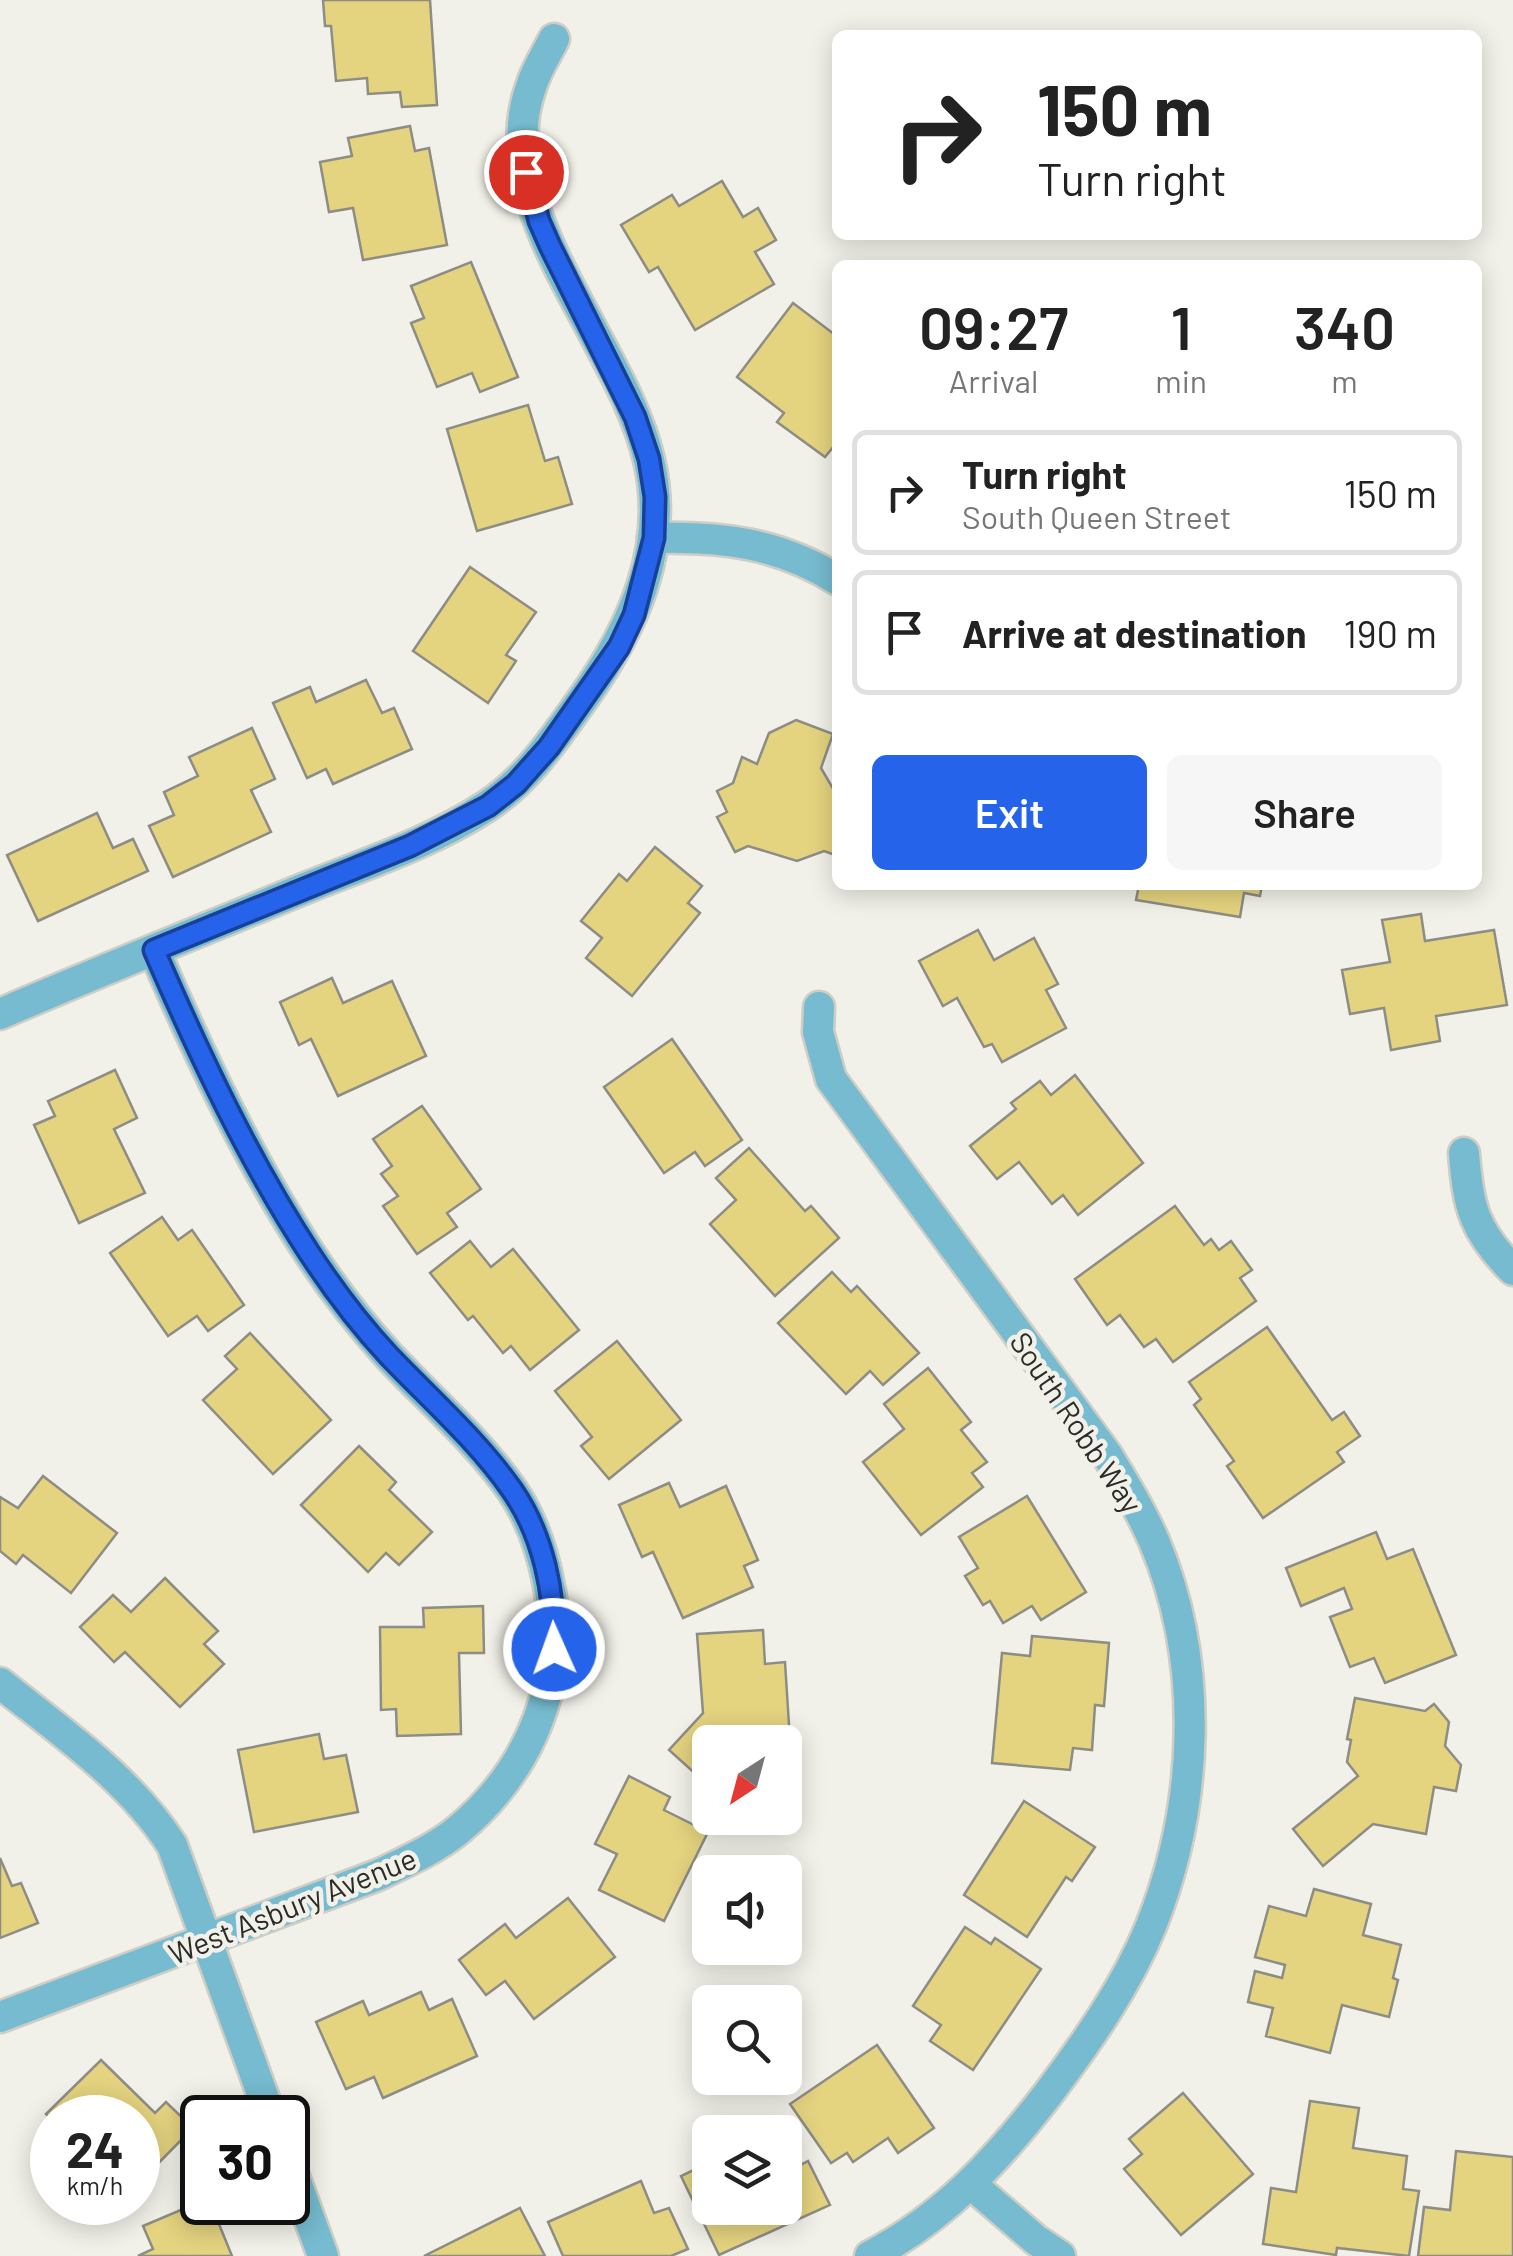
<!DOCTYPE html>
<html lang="en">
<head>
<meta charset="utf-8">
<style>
  :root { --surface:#fff; --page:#f6f6f6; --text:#222; --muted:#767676; --line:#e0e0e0; --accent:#2563eb }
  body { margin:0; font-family:Barlow,sans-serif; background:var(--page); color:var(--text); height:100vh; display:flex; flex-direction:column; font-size:38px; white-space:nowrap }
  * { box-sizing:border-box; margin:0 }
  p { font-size:32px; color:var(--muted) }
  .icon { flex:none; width:55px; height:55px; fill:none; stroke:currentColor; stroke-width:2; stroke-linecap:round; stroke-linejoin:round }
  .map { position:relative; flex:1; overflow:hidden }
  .sheet { position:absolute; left:832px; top:260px; width:650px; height:630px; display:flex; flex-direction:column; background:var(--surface); border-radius:15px; box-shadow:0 5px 25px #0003 }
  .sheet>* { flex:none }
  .top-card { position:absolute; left:832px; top:30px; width:650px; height:210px; border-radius:15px; box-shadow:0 5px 25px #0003; background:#fff; color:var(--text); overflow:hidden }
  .needle { width:65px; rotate:216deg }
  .buttons { position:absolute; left:692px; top:1725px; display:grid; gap:20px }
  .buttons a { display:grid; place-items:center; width:110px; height:110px; border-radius:15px; background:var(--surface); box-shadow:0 5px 25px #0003; font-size:50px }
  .speed { position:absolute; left:30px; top:2095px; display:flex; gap:20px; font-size:50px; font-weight:700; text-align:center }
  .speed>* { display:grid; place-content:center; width:130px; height:130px; border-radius:50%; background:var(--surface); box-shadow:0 5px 25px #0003; line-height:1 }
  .speed small { font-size:25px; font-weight:400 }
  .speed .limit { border:5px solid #111; border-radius:15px; background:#fff; color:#111 }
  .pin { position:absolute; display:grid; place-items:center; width:85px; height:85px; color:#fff; margin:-42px; border:5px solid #fff; border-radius:50%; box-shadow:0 2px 10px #0007 }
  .me { position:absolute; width:110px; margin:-55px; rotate:358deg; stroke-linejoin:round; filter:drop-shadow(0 0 8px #0008) }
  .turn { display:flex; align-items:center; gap:35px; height:210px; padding:0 40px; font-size:45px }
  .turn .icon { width:130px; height:130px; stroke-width:2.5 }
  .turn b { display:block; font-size:70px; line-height:85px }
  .eta { display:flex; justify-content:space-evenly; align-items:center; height:170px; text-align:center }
  .eta b { font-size:60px; font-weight:600; line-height:70px }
  .action { display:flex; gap:20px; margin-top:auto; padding:20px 40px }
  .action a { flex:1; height:115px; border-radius:15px; background:var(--accent); color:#fff; font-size:40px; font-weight:600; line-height:115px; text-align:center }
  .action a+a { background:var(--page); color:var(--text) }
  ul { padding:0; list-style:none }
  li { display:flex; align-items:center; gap:30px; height:125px; margin:0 20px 15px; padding:0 20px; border:5px solid var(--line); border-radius:15px }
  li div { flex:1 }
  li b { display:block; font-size:38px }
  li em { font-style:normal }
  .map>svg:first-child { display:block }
  .building { fill:#e4d37f; stroke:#8d8c85; stroke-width:2.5 }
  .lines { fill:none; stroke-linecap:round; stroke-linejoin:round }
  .minor-casing { stroke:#cecdc6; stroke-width:35 }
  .minor { stroke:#76bbcf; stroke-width:30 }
  .route-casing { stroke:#184099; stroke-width:25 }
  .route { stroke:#2563eb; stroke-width:18 }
  .labels { text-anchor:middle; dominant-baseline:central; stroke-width:9; stroke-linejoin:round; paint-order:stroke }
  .street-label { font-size:30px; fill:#2b2b28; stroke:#f2f1e9 }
</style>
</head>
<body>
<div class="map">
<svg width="1513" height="2256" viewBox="0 0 1513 2256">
  <rect width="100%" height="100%" fill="#f2f1e9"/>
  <g class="building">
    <path d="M323,0H430L437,105L402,107L400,92L368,94L367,78L336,81L331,26H325Z"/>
    <path d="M410,126L415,151L429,148L447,245L363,260L353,208L329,212L320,162L352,156L348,138Z"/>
    <path d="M722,181L743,217L758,208L776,240L755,252L774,284L695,330L658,267L649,272L621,225L672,195L679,206Z"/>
    <path d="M471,262L518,377L480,392L472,373L437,387L411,323L424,318L411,286Z"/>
    <path d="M793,303L838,337V441L825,457L777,422L784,413L737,377Z"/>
    <path d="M528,405L545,461L558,457L572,504L477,531L447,429Z"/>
    <path d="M470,567L536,612L506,655L516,661L488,703L413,651Z"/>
    <path d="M366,680L382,713L394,708L412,749L333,784L326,769L307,778L273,703L310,687L316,702Z"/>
    <path d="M796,720L833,734L821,768L838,797V856L824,851L797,861L748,846L735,852L717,817L727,812L717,791L733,783L742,757L757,764L769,733Z"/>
    <path d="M252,728L275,779L251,790L271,832L173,877L149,826L174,815L164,792L198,776L189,757Z"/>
    <path d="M97,813L113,848L133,839L148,871L38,921L7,855Z"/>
    <path d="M655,847L702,886L688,903L700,913L632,996L586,958L602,938L581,921L619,874L627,881Z"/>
    <path d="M1139,885H1262L1260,896L1244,893L1240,917L1136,900Z"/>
    <path d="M1421,914L1425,941L1494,930L1507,1005L1436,1016L1440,1041L1391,1050L1384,1008L1350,1014L1342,970L1390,962L1382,920Z"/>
    <path d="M978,930L994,960L1034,938L1058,984L1046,990L1066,1028L1002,1062L992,1044L984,1047L957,998L943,1006L919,961Z"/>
    <path d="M332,978L343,1003L392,981L426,1056L338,1096L311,1039L299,1045L280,1002Z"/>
    <path d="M672,1039L742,1140L705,1166L695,1152L664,1173L604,1087Z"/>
    <path d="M115,1070L137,1118L114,1129L145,1193L79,1223L34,1125L55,1116L48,1101Z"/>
    <path d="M1075,1075L1143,1163L1078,1215L1063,1195L1052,1204L1019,1162L997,1179L970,1146L1016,1109L1011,1103L1040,1081L1051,1095Z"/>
    <path d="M422,1106L481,1189L447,1213L457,1227L417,1254L383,1206L398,1196L381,1174L392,1166L373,1139Z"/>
    <path d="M749,1148L805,1211L811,1206L839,1238L775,1296L710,1224L736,1200L716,1178Z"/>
    <path d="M1175,1206L1204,1245L1211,1239L1219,1250L1231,1241L1252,1270L1240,1278L1256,1301L1173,1362L1156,1339L1144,1347L1120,1315L1107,1325L1075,1279Z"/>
    <path d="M162,1217L178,1240L192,1230L244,1305L208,1331L197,1316L168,1336L110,1253Z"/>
    <path d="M470,1241L491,1267L513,1249L579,1330L530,1370L511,1346L503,1353L473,1316L468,1320L430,1273Z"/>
    <path d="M832,1272L851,1292L857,1286L919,1353L883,1385L870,1371L846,1394L778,1323Z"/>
    <path d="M1267,1327L1332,1420L1344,1412L1360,1436L1337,1452L1344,1462L1263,1518L1227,1466L1234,1461L1194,1405L1201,1399L1189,1382Z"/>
    <path d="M250,1333L331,1420L273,1474L203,1400L237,1369L225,1356Z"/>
    <path d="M617,1341L681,1420L609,1479L581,1446L592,1437L555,1391Z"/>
    <path d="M928,1368L971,1422L961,1430L987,1462L972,1473L983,1487L921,1535L863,1462L904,1429L884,1404Z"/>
    <path d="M359,1446L396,1482L389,1490L432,1532L399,1565L386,1553L368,1572L301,1505Z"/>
    <path d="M43,1476L117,1533L71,1593L23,1555L16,1564L0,1551V1497L18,1508Z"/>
    <path d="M669,1483L680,1507L726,1486L758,1560L744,1566L753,1587L683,1618L653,1552L642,1557L619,1505Z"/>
    <path d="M1027,1496L1086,1592L1041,1620L1032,1606L1003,1623L990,1601L983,1605L965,1576L978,1568L959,1537Z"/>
    <path d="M1376,1532L1387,1559L1413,1549L1456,1655L1385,1683L1374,1658L1350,1667L1330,1617L1352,1609L1344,1588L1301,1606L1286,1568Z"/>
    <path d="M165,1578L218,1631L204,1644L224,1664L180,1707L125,1652L114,1662L80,1627L113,1595L131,1612Z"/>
    <path d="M483,1606L484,1653H459L461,1734L397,1736L396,1709L381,1710L380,1627H424L423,1608Z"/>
    <path d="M763,1630L765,1664L785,1662L789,1725L774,1742H710V1765L699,1777L669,1750L703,1713L697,1634Z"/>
    <path d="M1032,1636L1109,1643L1104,1706L1095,1705L1092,1750L1073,1748L1070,1770L992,1763L1002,1653L1030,1656Z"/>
    <path d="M1355,1698L1425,1711L1434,1704L1449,1722L1445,1746L1461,1765L1456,1791L1434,1787L1426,1834L1373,1824L1323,1866L1293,1829L1358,1776L1347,1762L1351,1740L1347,1739Z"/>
    <path d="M319,1734L324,1759L346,1755L358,1812L254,1832L238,1750Z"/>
    <path d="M629,1776L670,1797L664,1810L708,1832L664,1921L599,1890L617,1854L595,1844Z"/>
    <path d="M1024,1801L1095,1847L1072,1881L1066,1877L1027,1937L964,1895Z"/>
    <path d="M0,1858L12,1886L21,1883L38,1923L0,1938Z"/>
    <path d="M1314,1889L1371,1904L1363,1935L1401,1945L1393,1978L1398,1980L1389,2017L1342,2005L1330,2053L1266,2036L1273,2008L1248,2002L1255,1971L1282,1978L1285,1965L1255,1957L1269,1906L1306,1916Z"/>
    <path d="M568,1898L615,1957L534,2019L505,1981L486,1995L459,1960L505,1924L516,1938Z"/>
    <path d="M965,1927L991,1944L995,1938L1041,1969L973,2070L930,2041L941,2025L913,2006Z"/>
    <path d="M421,1992L429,2010L452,1999L477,2056L383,2098L374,2077L346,2089L316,2022L363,2001L369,2015Z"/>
    <path d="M877,2045L934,2128L898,2153L888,2138L853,2162L847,2153L831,2163L790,2104Z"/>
    <path d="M101,2060L155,2113L166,2102L193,2128L138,2184V2118H52V2120L46,2114Z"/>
    <path d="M1183,2093L1253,2174L1181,2235L1124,2169L1142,2154L1129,2139Z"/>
    <path d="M1310,2101L1359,2108L1353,2148L1407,2156L1403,2189L1419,2191L1409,2256L1337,2248L1336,2255L1263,2244L1271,2188L1296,2192Z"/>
    <path d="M785,2143L797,2167L808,2161L830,2205L719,2255L681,2176L710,2162V2208H785Z"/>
    <path d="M1456,2151L1513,2157V2256H1418L1424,2207L1450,2210Z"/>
    <path d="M641,2181L654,2213L669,2208L688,2249L671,2256H563L548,2222Z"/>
    <path d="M202,2201L210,2202L232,2256H138L153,2249L143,2226Z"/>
    <path d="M520,2208L545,2256H424Z"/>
  </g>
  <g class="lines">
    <g class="minor-casing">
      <g id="minor">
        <path d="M653,538C721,536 779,543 838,580"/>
        <path d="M819,1007L818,1032L831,1079L1107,1455C1124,1483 1141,1511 1154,1541C1205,1662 1199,1806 1151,1926C1126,1987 1087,2042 1048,2094C998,2159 944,2218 870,2256"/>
        <path d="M0,1014C102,970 205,929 308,887C368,863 432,842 487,806C528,779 554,739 582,700C632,630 670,548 649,460C638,412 611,366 588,322C551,253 502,168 531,87C536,70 546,55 554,39"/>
        <path d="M1464,1153C1468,1207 1474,1231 1513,1270"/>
        <path d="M0,1683C61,1732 129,1778 172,1845L271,2118"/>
        <path d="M0,2017L378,1875C405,1862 433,1850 457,1831C532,1769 569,1677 548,1581C542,1551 530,1516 512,1490C478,1441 430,1400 389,1356C360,1324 333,1289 310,1254C249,1161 198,1053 154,950"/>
        <path d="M288,2160L323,2256"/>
        <path d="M971,2184L1036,2240L1060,2256"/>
      </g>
    </g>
    <use href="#minor" class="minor"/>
  </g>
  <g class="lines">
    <g class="route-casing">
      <path id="route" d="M526,172L539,221L550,246L635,417L649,459L655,497L654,538L634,615L619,647L549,747L516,784L488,806L410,846L154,950C199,1054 248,1159 310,1254C333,1289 360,1325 389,1356C430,1399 478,1441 512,1490C544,1536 555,1595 554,1649"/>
    </g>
    <use href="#route" class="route"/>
  </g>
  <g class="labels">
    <g class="street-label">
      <text transform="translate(1077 1422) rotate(56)">South Robb Way</text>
      <text transform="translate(292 1905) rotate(-22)">West Asbury Avenue</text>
    </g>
  </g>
</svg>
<div class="buttons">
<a><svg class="needle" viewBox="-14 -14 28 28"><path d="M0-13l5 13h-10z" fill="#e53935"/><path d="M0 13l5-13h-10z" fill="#767676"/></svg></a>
<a><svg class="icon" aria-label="sound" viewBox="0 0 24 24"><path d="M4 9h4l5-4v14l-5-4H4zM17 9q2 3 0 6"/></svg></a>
<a><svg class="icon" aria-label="search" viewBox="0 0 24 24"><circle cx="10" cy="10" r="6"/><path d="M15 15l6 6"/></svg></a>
<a><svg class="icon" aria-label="layers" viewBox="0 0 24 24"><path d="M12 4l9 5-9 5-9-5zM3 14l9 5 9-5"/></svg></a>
</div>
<div class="speed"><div>24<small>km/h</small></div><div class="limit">30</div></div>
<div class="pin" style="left:526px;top:172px;background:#d93025"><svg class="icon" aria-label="arrive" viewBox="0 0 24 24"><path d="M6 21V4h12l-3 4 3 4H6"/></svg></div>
<svg class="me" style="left:554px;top:1649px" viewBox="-20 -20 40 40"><circle r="17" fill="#2563eb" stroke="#fff" stroke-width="3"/><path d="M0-11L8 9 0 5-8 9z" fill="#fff"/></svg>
<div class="top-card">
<div class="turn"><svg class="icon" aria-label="right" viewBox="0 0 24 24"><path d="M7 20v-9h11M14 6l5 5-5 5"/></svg><div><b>150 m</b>Turn right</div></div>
</div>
<section class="sheet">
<div class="eta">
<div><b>09:27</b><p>Arrival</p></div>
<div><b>1</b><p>min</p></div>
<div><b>340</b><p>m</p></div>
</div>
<ul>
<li><svg class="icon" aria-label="right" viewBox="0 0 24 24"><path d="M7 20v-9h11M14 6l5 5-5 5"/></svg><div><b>Turn right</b><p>South Queen Street</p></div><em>150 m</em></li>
<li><svg class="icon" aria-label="arrive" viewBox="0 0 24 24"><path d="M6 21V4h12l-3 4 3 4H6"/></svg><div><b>Arrive at destination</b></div><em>190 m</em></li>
</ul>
<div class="action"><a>Exit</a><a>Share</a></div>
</section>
</div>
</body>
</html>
